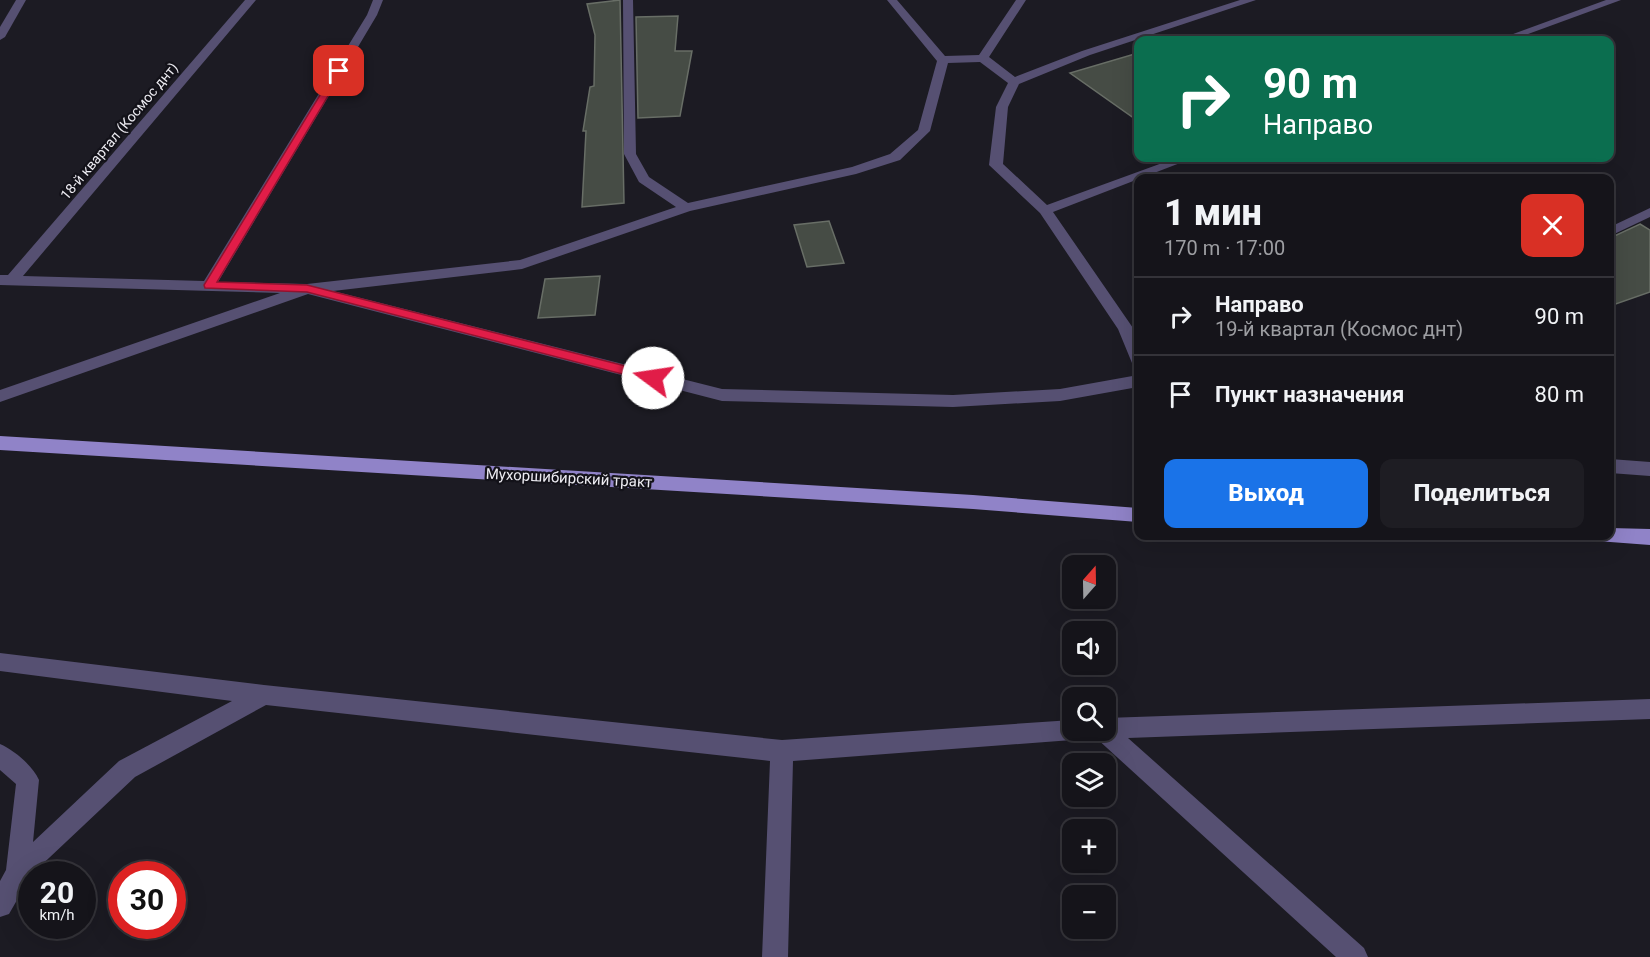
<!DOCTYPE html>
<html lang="ru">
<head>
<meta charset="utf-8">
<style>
  :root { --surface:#15141a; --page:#1e1d23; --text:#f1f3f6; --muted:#9d9ea2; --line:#343339; --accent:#1a73e8 }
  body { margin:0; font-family:Roboto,sans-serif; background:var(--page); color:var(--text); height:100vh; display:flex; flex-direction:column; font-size:22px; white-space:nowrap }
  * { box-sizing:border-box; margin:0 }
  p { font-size:20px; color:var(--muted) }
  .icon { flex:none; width:33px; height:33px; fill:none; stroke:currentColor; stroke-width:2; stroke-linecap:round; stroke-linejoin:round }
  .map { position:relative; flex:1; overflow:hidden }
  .sheet { position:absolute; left:1134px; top:174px; width:480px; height:366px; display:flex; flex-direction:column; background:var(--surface); border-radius:12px; box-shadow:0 6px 24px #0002,0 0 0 2px var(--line) }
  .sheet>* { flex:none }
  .hud { position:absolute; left:1134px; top:36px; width:480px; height:126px; border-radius:12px; box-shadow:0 6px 24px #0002,0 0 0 2px var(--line); background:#0b6e4f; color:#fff; overflow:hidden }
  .needle { width:39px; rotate:20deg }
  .controls { position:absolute; left:1062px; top:555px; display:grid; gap:12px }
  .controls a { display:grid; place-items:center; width:54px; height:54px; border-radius:12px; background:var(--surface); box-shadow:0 6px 24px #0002,0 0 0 2px var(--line); font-size:30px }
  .speed { position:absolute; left:18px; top:861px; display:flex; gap:12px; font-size:30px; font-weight:700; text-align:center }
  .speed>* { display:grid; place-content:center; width:78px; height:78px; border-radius:50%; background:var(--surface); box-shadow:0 6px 24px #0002,0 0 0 2px var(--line); line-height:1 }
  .speed small { font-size:15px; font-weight:400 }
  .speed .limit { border:9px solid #d22; background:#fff; color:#111 }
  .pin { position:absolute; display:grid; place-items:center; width:51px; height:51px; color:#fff; margin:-26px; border-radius:12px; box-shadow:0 3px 9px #0006 }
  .me { position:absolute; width:66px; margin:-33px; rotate:284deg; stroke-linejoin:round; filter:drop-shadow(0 0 4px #0008) }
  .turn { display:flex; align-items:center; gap:21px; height:126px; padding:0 30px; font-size:27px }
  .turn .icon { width:78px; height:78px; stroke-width:2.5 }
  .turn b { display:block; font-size:42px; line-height:51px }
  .round { display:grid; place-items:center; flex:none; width:63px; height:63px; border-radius:12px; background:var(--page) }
  .overview { display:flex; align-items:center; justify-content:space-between; height:102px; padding:0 30px }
  h1 { font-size:36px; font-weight:800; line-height:45px }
  .primary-button { display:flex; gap:12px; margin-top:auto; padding:12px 30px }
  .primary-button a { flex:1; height:69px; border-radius:12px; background:var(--accent); color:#fff; font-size:24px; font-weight:800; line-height:69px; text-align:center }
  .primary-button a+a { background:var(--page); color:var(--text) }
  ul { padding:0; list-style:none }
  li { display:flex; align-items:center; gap:18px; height:78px; padding:0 30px; border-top:2px solid var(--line) }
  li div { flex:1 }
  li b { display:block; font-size:22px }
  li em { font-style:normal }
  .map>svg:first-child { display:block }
  .building { fill:#464c45; stroke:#686e66; stroke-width:1.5 }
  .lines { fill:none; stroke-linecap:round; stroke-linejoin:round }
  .minor { fill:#565072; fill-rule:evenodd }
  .major { fill:#9083c8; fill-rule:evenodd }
  .route { fill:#e11d48; stroke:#92132f; stroke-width:1.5 }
  .labels { text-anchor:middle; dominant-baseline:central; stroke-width:4.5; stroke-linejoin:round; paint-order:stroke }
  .far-street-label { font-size:14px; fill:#edecf2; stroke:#131219 }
  .street-label { font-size:15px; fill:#edecf2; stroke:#131219 }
</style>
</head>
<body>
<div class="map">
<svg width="1650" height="957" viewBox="0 0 1650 957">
  <rect width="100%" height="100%" fill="#1c1b23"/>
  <g class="building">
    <path d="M620,0L624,203L582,207L586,131H583L590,87L594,86L595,35L587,4Z"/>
    <path d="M678,16L675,51H692L680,116L638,118L636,17Z"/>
    <path d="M1138,53V121L1070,73Z"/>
    <path d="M829,221L844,263L807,267L794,225Z"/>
    <path d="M1640,224L1650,230V292L1610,306V238Z"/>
    <path d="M600,276L595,315L538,318L545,279Z"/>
  </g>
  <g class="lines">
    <g class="minor">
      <path d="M16,0H26L5,37L0,40V27Z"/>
      <path d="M245,0H256L23,276L204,281L367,15L373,0H383L377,15L218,282L307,284L520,260L676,207L639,182L624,154L623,0H633L636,154L649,177L688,203L852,167L890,154L918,130L937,61L887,0H897L945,56L979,55L1016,0H1026L989,57L1015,77L1082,51L1240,0H1256L1090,55L1019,84L1008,107L1003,164L1047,205L1176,158H1193L1053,212L1133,328L1138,341V364L1132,363L1118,329L1040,213L989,165L996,107L1008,83L980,62L948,63L930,131L900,160L856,174L690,211L522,269L333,291L722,389L953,395L1060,389L1138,375V387L1060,401L953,407L722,401L308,294L0,402V390L280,293L0,285V275H8Z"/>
      <path d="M1606,0H1621L1512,40H1497Z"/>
      <path d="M1650,208V217L1610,236V227Z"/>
      <path d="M1610,459L1650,462V476L1610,473Z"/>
      <path d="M0,653L264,685L782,740L1072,720V730H1083L1080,737L1072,740L793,761L788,957H762L770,761L266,705L135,777L32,874L9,914L0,917V881L6,870L16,784L0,770V744C14,750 33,766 39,780L33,842L119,761L232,701L0,671Z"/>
      <path d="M1650,699V719L1128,738L1364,948L1368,957H1336L1095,737L1092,730H1106V718Z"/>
    </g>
    <g class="major">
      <path d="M0,436L973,495L1138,508V522L973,509L0,450Z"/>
      <path d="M1610,528L1650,529V545L1597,541L1595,536H1610Z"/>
    </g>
  </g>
  <path class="route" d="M336,69L343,71L217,282L307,285L653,373L657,374V381L653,382L307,292L205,288L204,285Z"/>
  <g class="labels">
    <g class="far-street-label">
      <text transform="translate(119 131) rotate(-50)">18-й квартал (Космос днт)</text>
    </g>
    <g class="street-label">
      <text transform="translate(569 478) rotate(3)">Мухоршибирский тракт</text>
    </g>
  </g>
</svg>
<div class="controls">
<a><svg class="needle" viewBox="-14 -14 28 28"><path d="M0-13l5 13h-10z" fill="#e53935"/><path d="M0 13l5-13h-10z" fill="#9d9ea2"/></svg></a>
<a><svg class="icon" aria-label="sound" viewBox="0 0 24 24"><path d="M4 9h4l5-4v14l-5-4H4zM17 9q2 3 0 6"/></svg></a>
<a><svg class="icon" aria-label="search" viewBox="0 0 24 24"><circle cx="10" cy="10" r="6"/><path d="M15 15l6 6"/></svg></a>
<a><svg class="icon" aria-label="layers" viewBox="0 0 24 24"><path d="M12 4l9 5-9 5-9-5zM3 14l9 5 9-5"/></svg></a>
<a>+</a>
<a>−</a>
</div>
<div class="speed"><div>20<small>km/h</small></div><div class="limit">30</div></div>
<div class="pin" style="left:339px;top:71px;background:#d93025"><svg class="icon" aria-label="arrive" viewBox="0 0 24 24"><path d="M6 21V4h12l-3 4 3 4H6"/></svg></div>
<svg class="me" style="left:653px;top:378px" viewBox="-20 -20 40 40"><circle r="19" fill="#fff"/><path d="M0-13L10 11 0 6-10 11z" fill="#e11d48"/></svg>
<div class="hud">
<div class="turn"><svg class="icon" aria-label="right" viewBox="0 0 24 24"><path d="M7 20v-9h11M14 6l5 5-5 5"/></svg><div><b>90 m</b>Направо</div></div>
</div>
<section class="sheet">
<div class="overview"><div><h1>1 мин</h1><p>170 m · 17:00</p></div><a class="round" style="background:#d93025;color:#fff"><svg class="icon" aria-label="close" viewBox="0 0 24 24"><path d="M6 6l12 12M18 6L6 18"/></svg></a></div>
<ul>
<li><svg class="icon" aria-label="right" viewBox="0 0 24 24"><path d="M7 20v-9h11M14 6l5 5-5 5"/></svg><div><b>Направо</b><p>19-й квартал (Космос днт)</p></div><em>90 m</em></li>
<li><svg class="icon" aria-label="arrive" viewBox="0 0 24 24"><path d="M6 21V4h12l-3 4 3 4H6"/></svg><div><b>Пункт назначения</b></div><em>80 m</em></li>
</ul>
<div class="primary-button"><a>Выход</a><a>Поделиться</a></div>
</section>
</div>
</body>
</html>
